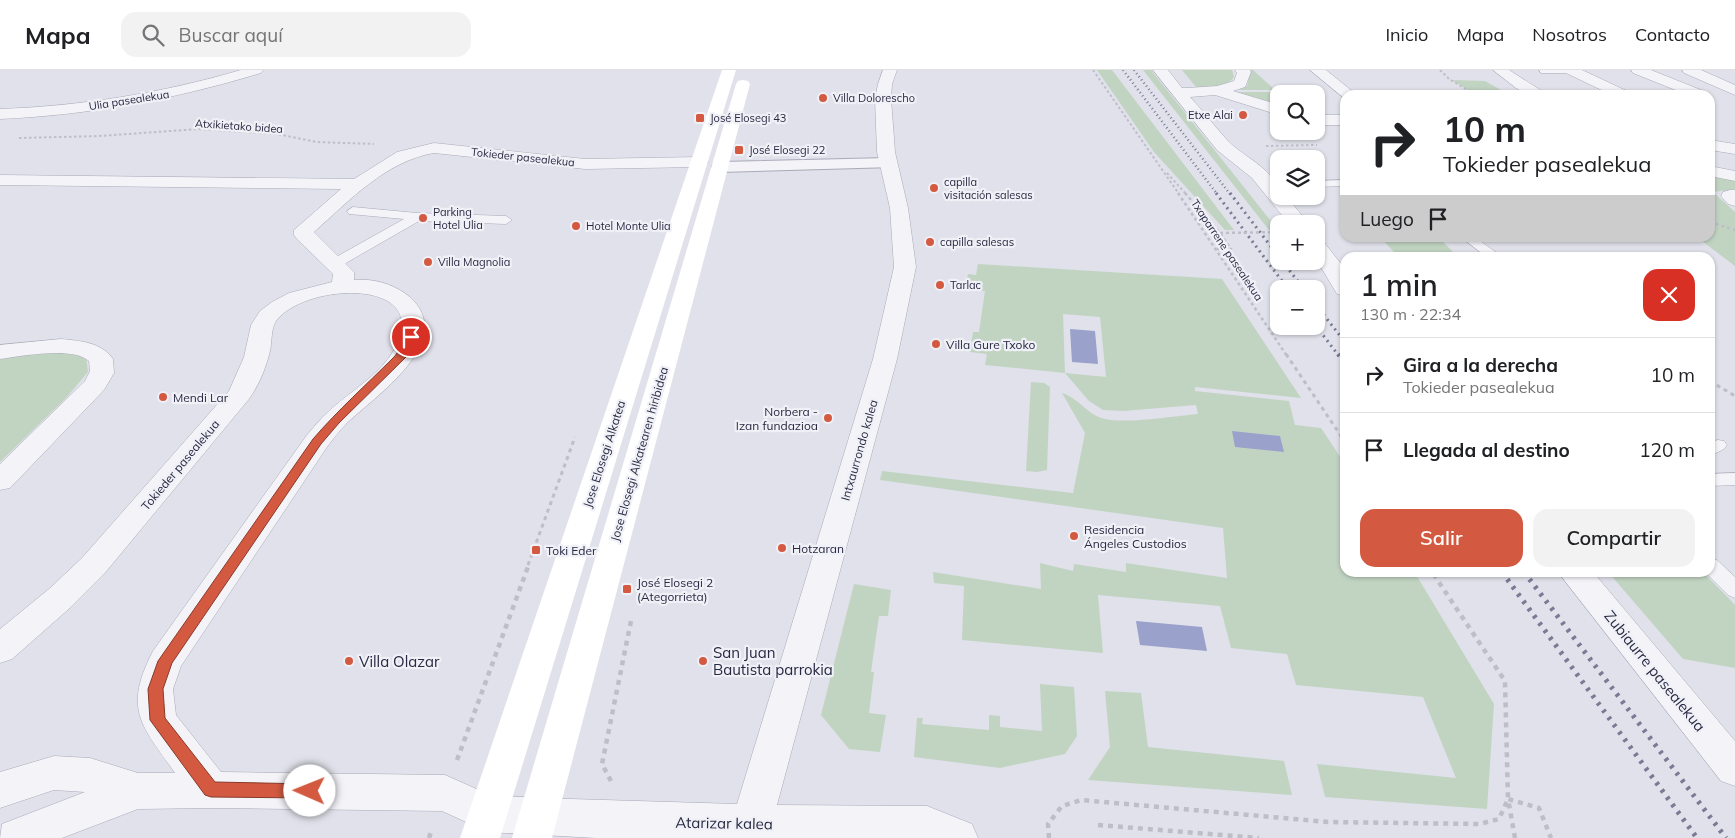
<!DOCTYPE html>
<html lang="es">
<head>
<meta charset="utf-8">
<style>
  :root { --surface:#fff; --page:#f2f2f2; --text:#202124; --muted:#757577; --line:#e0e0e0; --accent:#d35a40 }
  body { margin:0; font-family:Mulish,sans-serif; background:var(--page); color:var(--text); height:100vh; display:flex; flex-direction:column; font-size:19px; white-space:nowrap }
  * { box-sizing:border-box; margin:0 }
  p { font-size:16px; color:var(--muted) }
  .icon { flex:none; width:28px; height:28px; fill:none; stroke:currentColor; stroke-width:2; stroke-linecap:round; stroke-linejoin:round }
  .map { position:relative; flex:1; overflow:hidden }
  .drawer { position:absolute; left:1340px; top:182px; width:375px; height:325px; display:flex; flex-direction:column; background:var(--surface); border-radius:15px; box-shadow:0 1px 4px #0004 }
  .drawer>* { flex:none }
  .top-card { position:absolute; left:1340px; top:20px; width:375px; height:152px; border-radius:15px; box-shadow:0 1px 4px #0004; background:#fff; color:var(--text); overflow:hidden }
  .fabs { position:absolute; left:1270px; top:15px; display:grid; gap:10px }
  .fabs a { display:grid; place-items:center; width:55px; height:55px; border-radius:10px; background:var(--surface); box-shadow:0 1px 4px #0004; font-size:25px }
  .pin { position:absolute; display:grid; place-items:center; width:42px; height:42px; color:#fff; margin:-21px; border:2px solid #fff; border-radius:50%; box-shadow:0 1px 5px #0007 }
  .me { position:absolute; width:55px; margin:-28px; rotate:271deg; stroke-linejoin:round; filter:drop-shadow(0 0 4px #0008) }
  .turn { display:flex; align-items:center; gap:18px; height:105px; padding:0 20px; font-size:22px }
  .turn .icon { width:65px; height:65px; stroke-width:2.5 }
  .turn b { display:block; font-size:35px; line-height:42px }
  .then { display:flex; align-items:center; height:48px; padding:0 20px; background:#0003; gap:10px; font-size:19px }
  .round { display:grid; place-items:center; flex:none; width:52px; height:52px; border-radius:15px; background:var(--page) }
  .headline { display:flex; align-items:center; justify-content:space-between; height:85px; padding:0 20px }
  h1 { font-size:30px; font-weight:600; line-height:38px }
  .cta { display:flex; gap:10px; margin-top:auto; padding:10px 20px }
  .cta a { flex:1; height:58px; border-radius:15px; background:var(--accent); color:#fff; font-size:20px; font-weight:600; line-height:58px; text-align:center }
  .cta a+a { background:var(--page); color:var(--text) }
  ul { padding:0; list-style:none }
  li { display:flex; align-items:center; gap:15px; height:75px; padding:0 20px; border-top:1px solid var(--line) }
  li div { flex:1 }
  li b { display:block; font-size:19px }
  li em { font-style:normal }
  header { display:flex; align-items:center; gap:30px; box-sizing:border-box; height:70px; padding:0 25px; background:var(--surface); border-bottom:1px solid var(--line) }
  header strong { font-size:24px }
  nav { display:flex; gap:28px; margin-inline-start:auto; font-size:18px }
  .search { width:350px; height:45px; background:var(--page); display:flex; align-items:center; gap:12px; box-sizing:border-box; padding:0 18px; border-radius:15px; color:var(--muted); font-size:19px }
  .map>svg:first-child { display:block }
  .green { fill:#c1d4c2; fill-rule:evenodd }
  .water { fill:#9aa1cb }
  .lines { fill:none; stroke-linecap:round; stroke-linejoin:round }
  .service-casing { stroke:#a9aab8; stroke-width:1 }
  .pedestrian-casing { stroke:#a9aab8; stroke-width:2 }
  .minor-casing { stroke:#a9aab8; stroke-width:1 }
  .path-far3 { stroke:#bebec9; stroke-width:2; stroke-dasharray:2.5 2.5; stroke-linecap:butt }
  .path-far2 { stroke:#bebec9; stroke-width:2.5; stroke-dasharray:3 3; stroke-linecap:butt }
  .path-far1 { stroke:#bebec9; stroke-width:3; stroke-dasharray:4 4; stroke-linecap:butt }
  .path { stroke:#bebec9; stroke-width:4.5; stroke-dasharray:5 5; stroke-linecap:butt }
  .service { fill:#f3f3f8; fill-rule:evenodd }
  .pedestrian { fill:#f3f3f8; fill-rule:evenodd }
  .minor { fill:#f3f3f8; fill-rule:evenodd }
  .secondary { fill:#fff; fill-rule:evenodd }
  .rail-far3 { stroke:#797a94; stroke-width:2.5; stroke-dasharray:1 3; stroke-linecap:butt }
  .rail-far2 { stroke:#797a94; stroke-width:3; stroke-dasharray:2 4; stroke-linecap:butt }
  .rail-far1 { stroke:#797a94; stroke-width:4; stroke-dasharray:2.5 5; stroke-linecap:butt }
  .rail { stroke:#797a94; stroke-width:5; stroke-dasharray:3 6; stroke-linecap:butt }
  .path-bridge { stroke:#bebec9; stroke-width:2.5; stroke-dasharray:3 3; stroke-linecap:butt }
  .route { fill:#d35a40; stroke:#893a2a }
  .poi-dot { fill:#d35a40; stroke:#f0f0f7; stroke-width:2 }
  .labels { text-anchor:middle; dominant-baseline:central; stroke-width:4.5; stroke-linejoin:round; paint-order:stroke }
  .far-poi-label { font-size:11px; fill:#282942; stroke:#f0f0f7; text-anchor:start }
  .far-street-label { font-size:11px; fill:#282942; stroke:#f0f0f7 }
  .poi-label { font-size:12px; fill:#282942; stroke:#f0f0f7; text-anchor:start }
  .street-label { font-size:12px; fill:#282942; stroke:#f0f0f7 }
  .near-poi-label { font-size:15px; fill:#282942; stroke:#f0f0f7; text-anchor:start }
  .near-street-label { font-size:15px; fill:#282942; stroke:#f0f0f7 }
</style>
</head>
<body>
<header>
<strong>Mapa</strong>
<div class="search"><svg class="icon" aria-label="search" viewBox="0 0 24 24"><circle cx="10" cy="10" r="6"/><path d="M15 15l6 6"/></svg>Buscar aquí</div>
<nav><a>Inicio</a><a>Mapa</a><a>Nosotros</a><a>Contacto</a></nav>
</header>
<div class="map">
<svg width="1735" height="768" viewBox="0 0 1735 768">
  <rect width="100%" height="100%" fill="#e0e1ea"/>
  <g class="green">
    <path d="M1097,0H1112L1234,160H1225L1154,82Z"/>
    <path d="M1143,0H1151L1278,160H1269Z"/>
    <path d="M1182,0H1232L1234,7C1226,18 1209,19 1196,17Z"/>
    <path d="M1248,0H1253L1275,20H1239L1247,16L1250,2Z"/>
    <path d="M1452,10L1485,11L1501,20L1471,22Z"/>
    <path d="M1236,22H1277L1279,24V38Z"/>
    <path d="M1710,105L1735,109V119L1713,122L1735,142V196L1698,168H1710Z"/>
    <path d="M1381,168H1439L1458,187H1390L1385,182H1394Z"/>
    <path d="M978,194L1222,209L1301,328L1195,317V321L1289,331L1295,355L1321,358L1345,394V502L1415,503L1494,634L1487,739L1325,727L1317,694L1456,708L1423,627L1296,615L1287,584L1231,578L1220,536L1098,525L1103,583L962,570L964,516L934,513L933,502L1041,519L1040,493L1073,501L1074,494L1126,502V493L1227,508L1223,458L880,410L882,401L1073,423L1085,363L1062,323C1079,328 1087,345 1105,349C1125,354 1175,346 1198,344L1196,335L1123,341L1103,340L1089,331L1065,303L985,295L987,284L970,282L973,262H979L985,221L965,219L968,204L976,205ZM1063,244L1100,247L1106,307L1065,303Z"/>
    <path d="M57,281L86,286L88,302L65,329L0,392V289Z"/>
    <path d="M1031,312L1044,313L1050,317L1047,400L1037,402L1026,401Z"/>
    <path d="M1609,503H1704L1735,535V598L1683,589Z"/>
    <path d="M854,514L891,520L888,546H879L871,602H874L869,643L886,645L880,682L849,679L821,645Z"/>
    <path d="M1040,614L1074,617L1077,666L1065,684L1000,698L914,687L917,648H923L922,654L989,660V645L1000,646V657L1042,661Z"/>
    <path d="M1105,621L1141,623L1148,677L1284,691L1292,725L1088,710L1110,677Z"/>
  </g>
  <g class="water">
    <path d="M1070,259L1095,261L1098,294L1072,292Z"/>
    <path d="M1232,361L1280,366L1284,382L1235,377Z"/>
    <path d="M1136,551L1202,557L1207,581L1140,575Z"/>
  </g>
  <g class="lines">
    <g class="service-casing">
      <g id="service">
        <path d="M1345,110V116L1316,117V111Z"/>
        <path d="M353,137L417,143L506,146L512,150L506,154L419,151L339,197H329L327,194L329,191L404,149L349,144L347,141Z"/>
        <path d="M1462,168H1476L1504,188H1488Z"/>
        <path d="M1718,370L1724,371L1727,375L1724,379L1710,386V372Z"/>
        <path d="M1735,403V415L1710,416V404Z"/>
        <path d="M1710,488L1717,490L1735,507V528L1728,525L1705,502H1710Z"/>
      </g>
    </g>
    <g class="pedestrian-casing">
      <path id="pedestrian" d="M888,88L894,89L896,93L894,97L720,102L714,101L712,97L714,93L720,92Z"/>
    </g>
    <g class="minor-casing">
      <g id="minor">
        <path d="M241,0H263L261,3C175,29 90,45 0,49V39C82,36 162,23 241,0Z"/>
        <path d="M883,0H897L892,14L891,29L895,82L908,138L916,197L897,289L777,735L927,736L972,754L978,768H596L488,762L442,741L211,738L138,739L62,768H0L2,754L85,722L54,720L0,738V702L54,686L90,688L138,703H175C141,655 123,639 153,581L307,365C314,357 320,349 328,342C349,322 379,306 394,280C435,207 305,212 276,251C271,258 272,272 270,281C266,298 259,315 249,329L104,504L71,537L12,589L0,593V559L49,519L82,488L229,321L244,287L251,255L260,241L272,232L289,223L332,212L333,204L297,169L294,165V160L341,119L0,115V105L354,109L397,82L434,73L585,89L699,87L705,88L708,92L705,96L699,97L585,99L434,83C386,91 349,131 314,162L354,202V210C375,208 396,215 411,228C457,272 374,327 346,354C339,361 333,369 327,377L181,596L173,619L176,645L221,702L445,705L490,725L538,728L737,734L873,289L894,197L890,138L877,82L875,29L878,14Z"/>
        <path d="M1153,0H1168L1182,18H1187L1217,16L1234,11L1237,3L1235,0H1250L1251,2L1245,17L1233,21L1279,35V45L1215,25L1190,27C1203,41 1215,57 1228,71C1243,87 1279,101 1279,126H1286L1309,154H1289L1252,108L1217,80Z"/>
        <path d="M1310,0H1326L1357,25H1345L1344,28Z"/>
        <path d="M1493,0H1509L1548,25H1529L1516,18Z"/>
        <path d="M1539,0H1582L1629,22L1632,25H1612L1566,3H1541Z"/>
        <path d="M1631,0H1651L1706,22L1709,25H1688L1633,3Z"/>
        <path d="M1682,0H1701L1735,15V25L1684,3Z"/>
        <rect x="1316" y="45" width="29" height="10"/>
        <path d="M1710,70L1735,74V84L1710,80Z"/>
        <path d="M1710,96L1735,101V111L1710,106Z"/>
        <path d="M1730,120H1735V136L1728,134L1721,126L1723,122Z"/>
        <path d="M1316,169L1323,171L1345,199V226L1337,224L1316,189Z"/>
        <path d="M61,269C81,271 101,272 113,289L114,303L104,320L10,418L0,420V394L85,311L90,301L89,291C72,276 22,286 0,289V275Z"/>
        <path d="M1558,502H1593L1735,671V716L1721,711Z"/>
      </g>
    </g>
    <g class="path-far3">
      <path d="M1093,0L1179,124"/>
      <path d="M1440,0L1449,9L1471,22"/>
      <path d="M1474,25L1471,22L1489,21"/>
      <path d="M19,68L99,66L199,59L277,64L316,72L374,74"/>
      <path d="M1266,76L1317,75"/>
      <path d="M1167,103L1186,124"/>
    </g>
    <g class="path-far2">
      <path d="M1178,123L1287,286"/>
      <path d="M1185,123L1220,163L1231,179H1216"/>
      <path d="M1710,152L1735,160"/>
    </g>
    <g class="path-far1">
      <path d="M1286,284L1345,372"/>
      <path d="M1710,311L1735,326"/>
      <path d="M528,495L575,367"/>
    </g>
    <g class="path">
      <path d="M457,690L529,494"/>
      <path d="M611,711L602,694L631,551"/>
      <path d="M1098,755L1259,768"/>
      <path d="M429,768L432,759"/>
      <path d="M1049,768L1048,754L1062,736L1081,730L1328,752L1479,754L1499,749L1508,729L1505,611L1432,502"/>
      <path d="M1515,768L1508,729L1539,738L1551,768"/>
    </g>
    <use href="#service" class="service"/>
    <use href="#pedestrian" class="pedestrian"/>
    <use href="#minor" class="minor"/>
    <g class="secondary">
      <path d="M722,0H736L500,768H460Z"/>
      <path d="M743,10L748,11L750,14L552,768H512L736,14L738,11Z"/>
    </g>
    <g class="rail-far3">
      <path d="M1123,0L1217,124"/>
      <path d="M1134,0L1230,124"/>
    </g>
    <g class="rail-far2">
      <path d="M1216,123L1288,219"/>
      <path d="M1230,123L1279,187"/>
      <path d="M1282,191L1304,219"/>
      <path d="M1316,235L1345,272"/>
      <path d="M1316,256L1339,286"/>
    </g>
    <path class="rail-far1" d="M1338,284L1345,294"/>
    <g class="rail">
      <path d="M1502,502L1697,768"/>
      <path d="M1524,502L1726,768"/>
    </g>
    <path class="path-bridge" d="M1220,163L1279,162"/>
  </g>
  <path class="route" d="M411,264L416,267L406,287L339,353L321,374L172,593L163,619L165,648L215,712L310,714L315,716L318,721L315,726L310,728L211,727L205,725L150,650L148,619L158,591L313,369C338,340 366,315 393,288C400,282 403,267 411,264Z"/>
  <g class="poi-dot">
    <circle cx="823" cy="28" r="5"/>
    <circle cx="1243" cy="45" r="5"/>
    <rect x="695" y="43" width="10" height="10" rx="2.5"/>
    <rect x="734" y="75" width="10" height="10" rx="2.5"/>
    <circle cx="934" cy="118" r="5"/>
    <circle cx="423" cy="148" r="5"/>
    <circle cx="576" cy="156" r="5"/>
    <circle cx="930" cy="172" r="5"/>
    <circle cx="428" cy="192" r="5"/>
    <circle cx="940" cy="215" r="5"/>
    <circle cx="936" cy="274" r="5"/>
    <circle cx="163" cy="327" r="5"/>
    <circle cx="828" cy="348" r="5"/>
    <circle cx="1074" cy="466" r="5"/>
    <circle cx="782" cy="478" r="5"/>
    <rect x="531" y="475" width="10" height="10" rx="2.5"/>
    <rect x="622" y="514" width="10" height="10" rx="2.5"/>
    <circle cx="349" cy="591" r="5"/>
    <circle cx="703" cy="591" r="5"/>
  </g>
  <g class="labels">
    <g class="far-poi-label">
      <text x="833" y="28">Villa Dolorescho</text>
      <text x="1233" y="45" text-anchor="end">Etxe Alai</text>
      <text x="710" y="48">José Elosegi 43</text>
      <text x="749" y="80">José Elosegi 22</text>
      <text x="944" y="112">capilla<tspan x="944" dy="13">visitación salesas</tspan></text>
      <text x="433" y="142">Parking<tspan x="433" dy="13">Hotel Ulia</tspan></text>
      <text x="586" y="156">Hotel Monte Ulia</text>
      <text x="940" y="172">capilla salesas</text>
      <text x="438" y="192">Villa Magnolia</text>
      <text x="950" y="215">Tarlac</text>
    </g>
    <g class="far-street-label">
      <text transform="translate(129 30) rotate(-9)">Ulia pasealekua</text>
      <text transform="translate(239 56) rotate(4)">Atxikietako bidea</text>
      <text transform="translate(523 87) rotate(6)">Tokieder pasealekua</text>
      <text transform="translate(1227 180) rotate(56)">Txaparrene pasealekua</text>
    </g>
    <g class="poi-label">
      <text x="946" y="274">Villa Gure Txoko</text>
      <text x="173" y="327">Mendi Lar</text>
      <text x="818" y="341" text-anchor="end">Norbera -<tspan x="818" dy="14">Izan fundazioa</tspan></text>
      <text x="1084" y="459">Residencia<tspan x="1084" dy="14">Ángeles Custodios</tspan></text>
      <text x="792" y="478">Hotzaran</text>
      <text x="546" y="480">Toki Eder</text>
      <text x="637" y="512">José Elosegi 2<tspan x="637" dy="14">(Ategorrieta)</tspan></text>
    </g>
    <g class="street-label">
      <text transform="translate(859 380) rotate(-74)">Intxaurrondo kalea</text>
      <text transform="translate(604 384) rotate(-72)">Jose Elosegi Alkatea</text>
      <text transform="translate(639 384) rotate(-74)">Jose Elosegi Alkatearen hiribidea</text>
      <text transform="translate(180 395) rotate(-50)">Tokieder pasealekua</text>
    </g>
    <g class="near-poi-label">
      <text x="713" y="582">San Juan<tspan x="713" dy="17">Bautista parrokia</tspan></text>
      <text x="359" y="591">Villa Olazar</text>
    </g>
    <g class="near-street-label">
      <text transform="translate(1655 601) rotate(51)">Zubiaurre pasealekua</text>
      <text transform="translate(724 753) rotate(1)">Atarizar kalea</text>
    </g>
  </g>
</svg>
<div class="fabs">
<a><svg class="icon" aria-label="search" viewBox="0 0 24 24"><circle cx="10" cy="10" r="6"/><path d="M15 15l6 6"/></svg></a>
<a><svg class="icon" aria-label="layers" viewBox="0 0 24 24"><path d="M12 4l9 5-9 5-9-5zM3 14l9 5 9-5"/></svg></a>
<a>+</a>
<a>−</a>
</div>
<div class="pin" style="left:411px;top:267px;background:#d93025"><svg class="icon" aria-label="arrive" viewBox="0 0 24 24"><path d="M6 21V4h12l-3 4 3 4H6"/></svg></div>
<svg class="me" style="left:310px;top:721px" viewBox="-20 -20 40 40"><circle r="19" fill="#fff"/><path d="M0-13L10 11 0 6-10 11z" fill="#d35a40"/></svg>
<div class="top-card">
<div class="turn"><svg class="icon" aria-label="right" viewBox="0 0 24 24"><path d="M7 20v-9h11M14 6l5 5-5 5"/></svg><div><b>10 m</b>Tokieder pasealekua</div></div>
<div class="then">Luego<svg class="icon" aria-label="arrive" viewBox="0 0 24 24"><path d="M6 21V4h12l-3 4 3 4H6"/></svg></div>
</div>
<section class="drawer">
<div class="headline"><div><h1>1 min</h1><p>130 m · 22:34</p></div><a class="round" style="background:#d93025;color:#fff"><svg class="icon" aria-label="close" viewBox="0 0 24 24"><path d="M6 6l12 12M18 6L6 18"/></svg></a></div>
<ul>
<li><svg class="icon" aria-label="right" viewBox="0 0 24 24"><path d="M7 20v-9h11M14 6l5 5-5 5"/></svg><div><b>Gira a la derecha</b><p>Tokieder pasealekua</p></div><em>10 m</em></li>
<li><svg class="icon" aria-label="arrive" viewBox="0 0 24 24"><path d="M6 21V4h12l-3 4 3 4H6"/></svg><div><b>Llegada al destino</b></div><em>120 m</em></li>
</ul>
<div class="cta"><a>Salir</a><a>Compartir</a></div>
</section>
</div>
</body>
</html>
